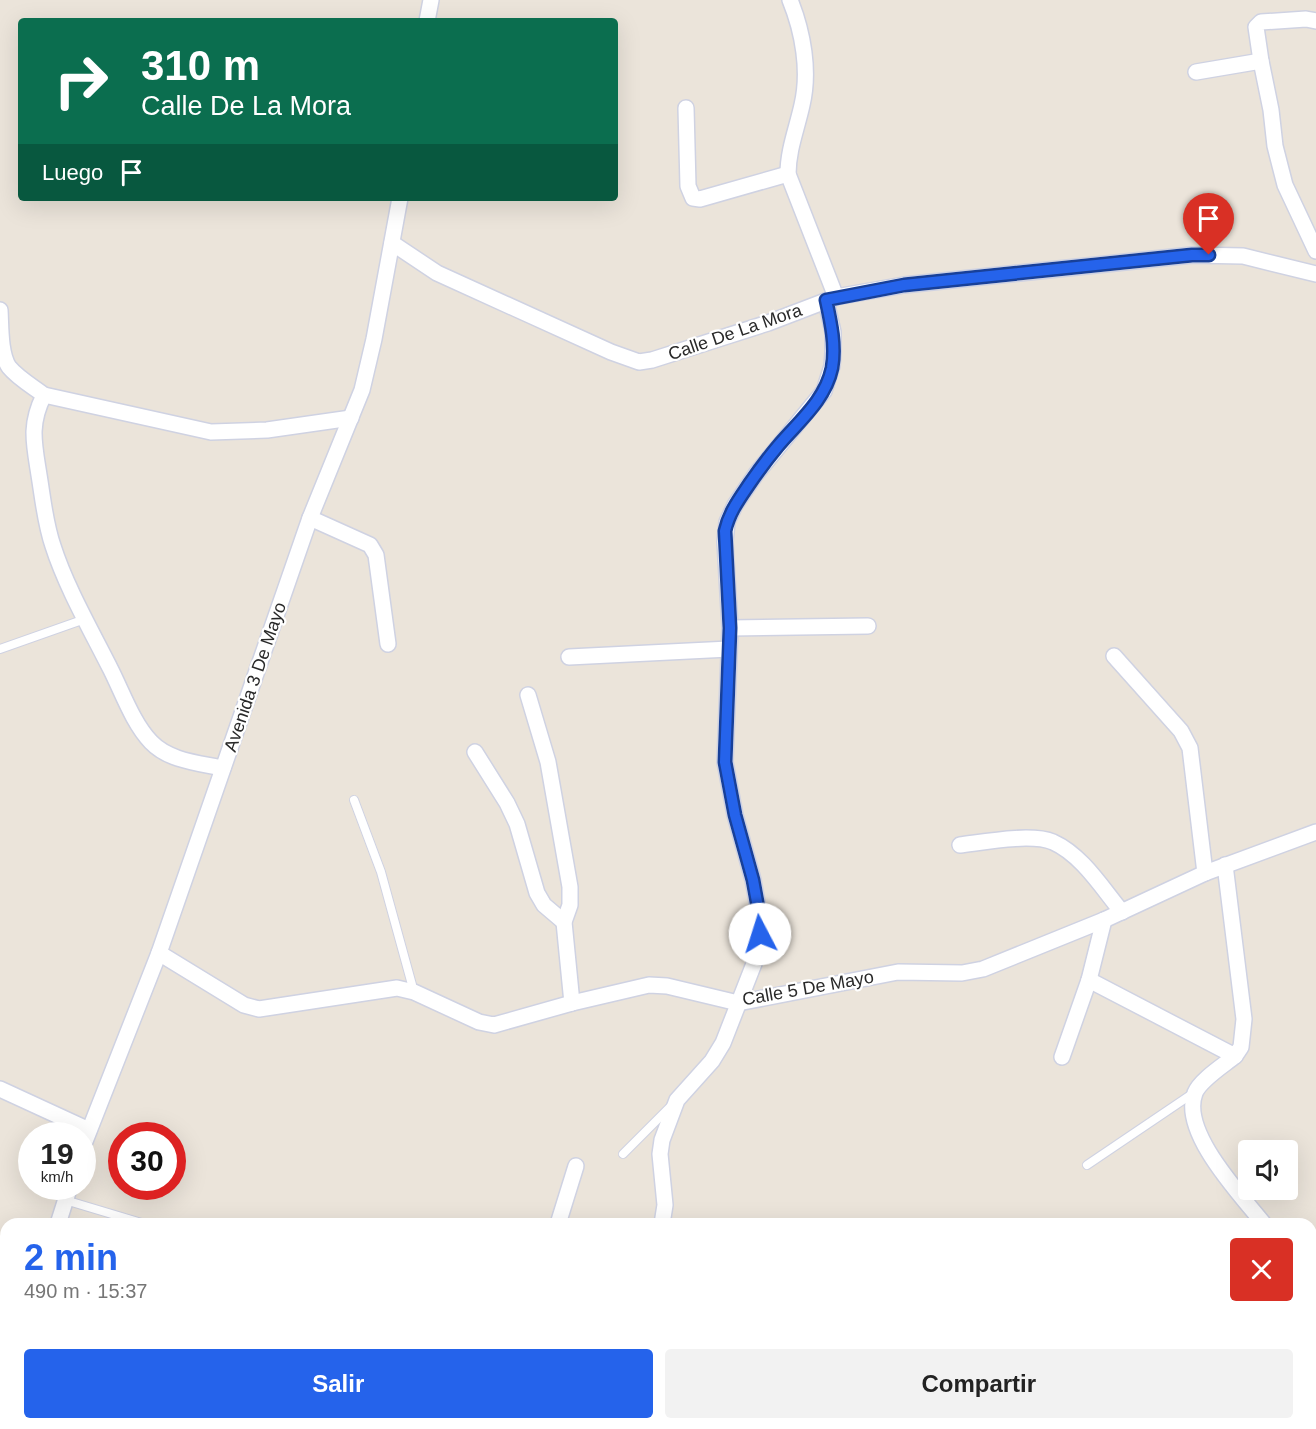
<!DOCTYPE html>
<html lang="es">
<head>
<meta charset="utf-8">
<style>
  :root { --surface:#fff; --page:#f2f2f2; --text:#222; --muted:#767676; --accent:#2563eb }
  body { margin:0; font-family:Helvetica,sans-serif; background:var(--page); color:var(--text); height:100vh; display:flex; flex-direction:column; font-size:22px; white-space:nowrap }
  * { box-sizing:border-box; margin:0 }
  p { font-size:20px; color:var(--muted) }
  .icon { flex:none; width:33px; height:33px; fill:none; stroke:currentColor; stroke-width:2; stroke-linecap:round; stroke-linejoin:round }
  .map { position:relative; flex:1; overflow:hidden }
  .drawer { position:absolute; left:0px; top:1218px; width:1317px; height:212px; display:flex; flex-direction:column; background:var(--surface); border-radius:18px 18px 0 0; box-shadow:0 6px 24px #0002 }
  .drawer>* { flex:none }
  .top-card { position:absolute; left:18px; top:18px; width:600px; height:183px; border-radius:6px; box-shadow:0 6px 24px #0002; background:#0b6e4f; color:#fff; overflow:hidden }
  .fabs { position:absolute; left:1238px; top:1140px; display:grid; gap:12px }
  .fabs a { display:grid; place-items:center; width:60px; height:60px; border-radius:6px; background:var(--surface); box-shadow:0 6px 24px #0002; font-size:30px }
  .speed { position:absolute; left:18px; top:1122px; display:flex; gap:12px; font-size:30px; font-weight:700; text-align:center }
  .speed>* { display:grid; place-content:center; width:78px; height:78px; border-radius:50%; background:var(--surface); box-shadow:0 6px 24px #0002; line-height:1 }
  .speed small { font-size:15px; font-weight:400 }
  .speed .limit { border:9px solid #d22; background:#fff; color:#111 }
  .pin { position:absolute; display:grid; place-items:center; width:51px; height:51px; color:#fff; margin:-62px -26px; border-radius:50% 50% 50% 0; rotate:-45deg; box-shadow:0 0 6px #0007 }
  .pin .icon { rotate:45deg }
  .me { position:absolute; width:66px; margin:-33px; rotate:355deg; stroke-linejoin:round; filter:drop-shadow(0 0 4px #0008) }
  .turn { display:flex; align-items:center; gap:21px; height:126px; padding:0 24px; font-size:27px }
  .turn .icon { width:78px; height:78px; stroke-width:2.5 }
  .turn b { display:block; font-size:42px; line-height:51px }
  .then { display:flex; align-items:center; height:57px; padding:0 24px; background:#0003; gap:12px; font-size:22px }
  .round { display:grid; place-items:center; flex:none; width:63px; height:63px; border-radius:6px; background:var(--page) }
  .headline { display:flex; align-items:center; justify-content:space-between; height:102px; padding:0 24px }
  h1 { font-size:36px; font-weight:800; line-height:45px; color:var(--accent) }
  .cta { display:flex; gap:12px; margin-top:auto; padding:12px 24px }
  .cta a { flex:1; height:69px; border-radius:6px; background:var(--accent); color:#fff; font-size:24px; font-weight:800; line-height:69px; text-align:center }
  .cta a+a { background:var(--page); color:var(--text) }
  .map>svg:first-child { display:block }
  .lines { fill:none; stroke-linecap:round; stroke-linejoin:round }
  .service-casing { stroke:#cfd2e2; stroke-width:10 }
  .minor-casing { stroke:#cfd2e2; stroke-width:18 }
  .service { stroke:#fff; stroke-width:8 }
  .minor { stroke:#fff; stroke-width:15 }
  .route-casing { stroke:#184099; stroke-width:15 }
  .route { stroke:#2563eb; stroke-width:10 }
  .labels { text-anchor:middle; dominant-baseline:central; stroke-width:4.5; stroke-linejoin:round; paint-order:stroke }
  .street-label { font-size:18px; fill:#292929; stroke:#fff }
</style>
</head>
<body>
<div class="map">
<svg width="1316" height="1429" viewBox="0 0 1316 1429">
  <rect width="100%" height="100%" fill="#ebe4da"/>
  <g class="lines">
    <g class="service-casing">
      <g id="service">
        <path d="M0,649L85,619"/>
        <path d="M354,800L381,872L414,992"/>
        <path d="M623,1154L671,1106"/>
        <path d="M1087,1165L1195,1092"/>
        <path d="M65,1200L145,1224"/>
        <path d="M301,1424L304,1429"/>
        <path d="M1055,1429L1056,1424"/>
      </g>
    </g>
    <g class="minor-casing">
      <g id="minor">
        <path d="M790,0C803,32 810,71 802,105C797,128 788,150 788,174L836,297"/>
        <path d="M427,21L431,0"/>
        <path d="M1261,61L1256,27L1261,22L1306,19L1316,21"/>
        <path d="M1196,72L1261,61L1271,110L1275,146L1285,185L1316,251"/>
        <path d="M686,108L688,186L693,198L700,199L788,174"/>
        <path d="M392,243L437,273L611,352L639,362L652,360L768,323L836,297L904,285L1192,255L1243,256L1316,274"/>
        <path d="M0,310C1,326 0,354 9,367C18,378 32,386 44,395L211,432L267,430L351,418"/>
        <path d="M44,395C29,425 34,443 39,475C43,499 45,523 53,546C66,587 92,632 111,670C123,694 133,723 151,742C169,761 199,763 223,768"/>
        <path d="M310,518L370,545L376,555L388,644"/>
        <path d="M730,628L868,626"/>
        <path d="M1114,656L1181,731L1190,748L1205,873"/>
        <path d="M569,657L729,649"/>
        <path d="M528,695L548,762L570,887V905L564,922L572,1003"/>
        <path d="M475,752L507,803L517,824L537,893L544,905L564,922"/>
        <path d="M960,845C984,842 1031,833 1053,842C1082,855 1102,888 1122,912"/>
        <path d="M159,953L244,1005L259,1009L397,988L414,992L479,1022L494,1025L572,1003L649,985L667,986L738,1003L898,972L962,973L983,969L1104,920L1205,873L1316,832"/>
        <path d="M1089,980L1235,1056L1241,1047L1244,1019L1225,865"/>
        <path d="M1235,1056C1224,1065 1200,1080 1195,1093C1180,1132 1241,1195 1264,1224"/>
        <path d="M1062,1057L1089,980L1104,920"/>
        <path d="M0,1089L89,1130"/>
        <path d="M82,1149L159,953L310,518L362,390L374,339L400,198"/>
        <path d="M58,1224L70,1186"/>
        <path d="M558,1224L576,1166"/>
        <path d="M662,1224L665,1205L660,1154L662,1140L677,1100L712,1061L723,1043L757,956L760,934L759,913L753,880L735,815L725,762L730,628L725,542L727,522L735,505L756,474L824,391L832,366L833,353V332L826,301"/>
        <path d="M1311,1285L1316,1292"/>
        <path d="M0,1369L6,1370"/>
        <path d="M1311,1404L1316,1405"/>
        <path d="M397,1424L399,1429"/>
        <path d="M18,1429L19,1424"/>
        <path d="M994,1429L1007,1424"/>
      </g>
    </g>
    <use href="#service" class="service"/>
    <use href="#minor" class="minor"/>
  </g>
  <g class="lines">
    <g class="route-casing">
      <path id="route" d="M760,934L759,913L753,880L735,815L725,762L730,628L725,531C729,512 740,498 750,483C759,470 768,458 778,446C798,422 825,401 832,368C836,346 831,323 826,300L904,285L1192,255H1209"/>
    </g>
    <use href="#route" class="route"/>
  </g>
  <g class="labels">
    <g class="street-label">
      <text transform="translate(735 332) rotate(-19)">Calle De La Mora</text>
      <text transform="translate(255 677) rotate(-71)">Avenida 3 De Mayo</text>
      <text transform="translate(808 988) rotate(-10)">Calle 5 De Mayo</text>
    </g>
  </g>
</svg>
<div class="fabs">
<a><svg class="icon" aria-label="sound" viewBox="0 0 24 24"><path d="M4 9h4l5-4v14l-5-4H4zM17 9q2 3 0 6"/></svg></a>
</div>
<div class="speed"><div>19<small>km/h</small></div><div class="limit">30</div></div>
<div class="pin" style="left:1209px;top:255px;background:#d93025"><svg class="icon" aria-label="arrive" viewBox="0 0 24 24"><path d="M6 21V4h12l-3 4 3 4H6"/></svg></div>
<svg class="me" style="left:760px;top:934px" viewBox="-20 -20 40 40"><circle r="19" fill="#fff"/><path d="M0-13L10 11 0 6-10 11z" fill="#2563eb"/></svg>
<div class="top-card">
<div class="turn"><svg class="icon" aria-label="right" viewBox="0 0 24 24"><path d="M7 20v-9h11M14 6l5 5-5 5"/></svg><div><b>310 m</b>Calle De La Mora</div></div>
<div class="then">Luego<svg class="icon" aria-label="arrive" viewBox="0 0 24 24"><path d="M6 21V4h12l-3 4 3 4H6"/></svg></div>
</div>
<section class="drawer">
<div class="headline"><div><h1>2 min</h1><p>490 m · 15:37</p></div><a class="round" style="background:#d93025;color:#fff"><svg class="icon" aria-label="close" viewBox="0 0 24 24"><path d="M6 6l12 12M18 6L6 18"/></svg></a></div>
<div class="cta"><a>Salir</a><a>Compartir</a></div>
</section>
</div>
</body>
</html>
